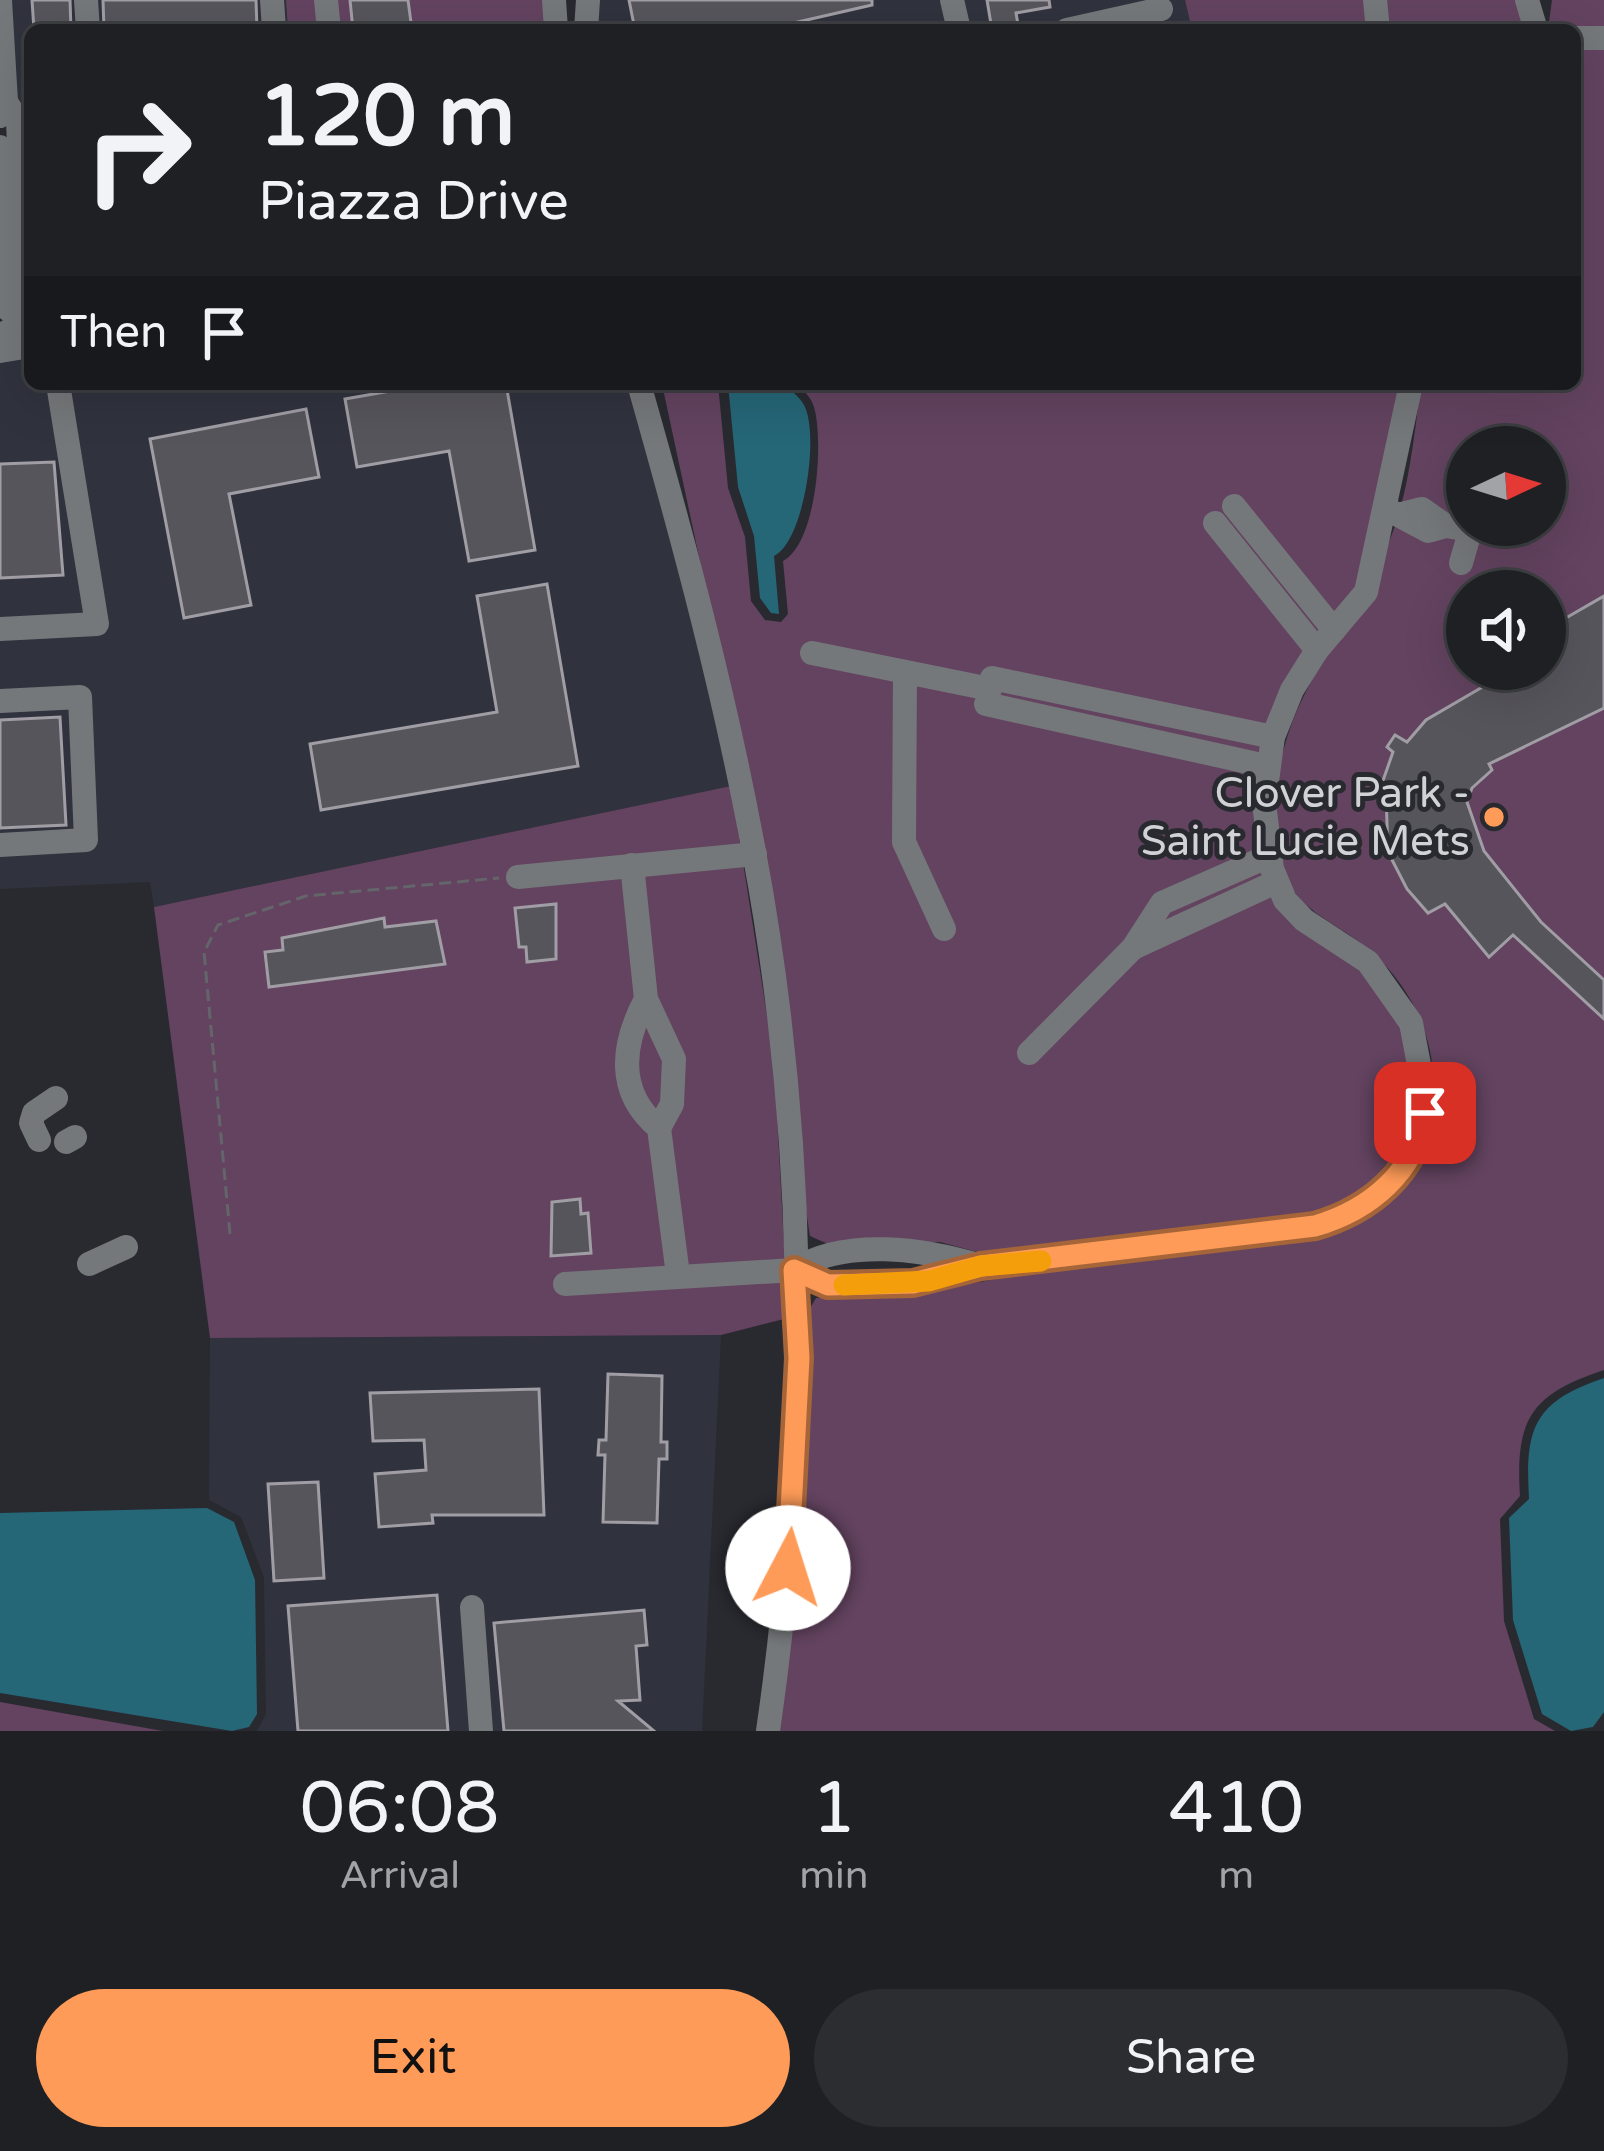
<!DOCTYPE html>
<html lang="en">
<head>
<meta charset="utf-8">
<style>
  :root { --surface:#1f2024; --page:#2c2d31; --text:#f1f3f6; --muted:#a1a3a6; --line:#3c3e41; --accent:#fe9b58 }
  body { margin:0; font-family:"Varela Round",sans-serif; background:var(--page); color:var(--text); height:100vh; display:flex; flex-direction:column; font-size:45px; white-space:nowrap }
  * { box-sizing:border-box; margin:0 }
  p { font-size:39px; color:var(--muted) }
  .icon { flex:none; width:66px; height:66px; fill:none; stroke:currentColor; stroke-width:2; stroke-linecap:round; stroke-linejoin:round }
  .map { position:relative; height:1731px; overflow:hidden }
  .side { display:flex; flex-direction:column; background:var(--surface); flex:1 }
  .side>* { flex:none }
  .guide { position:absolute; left:24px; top:24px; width:1557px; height:366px; border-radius:18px; box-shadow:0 12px 48px #0002,0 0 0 3px var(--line); background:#1f2024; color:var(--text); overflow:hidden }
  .needle { width:78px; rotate:86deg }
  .fabs { position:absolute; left:1446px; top:426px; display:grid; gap:24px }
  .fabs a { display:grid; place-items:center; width:120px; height:120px; border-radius:50%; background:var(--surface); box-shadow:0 12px 48px #0002,0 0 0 3px var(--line); font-size:60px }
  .pin { position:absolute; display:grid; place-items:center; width:102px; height:102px; color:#fff; margin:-51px; border-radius:24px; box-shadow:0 6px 18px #0006 }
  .me { position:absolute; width:132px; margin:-66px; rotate:5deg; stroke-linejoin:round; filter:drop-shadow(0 0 9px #0008) }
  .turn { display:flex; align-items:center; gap:42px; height:252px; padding:0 36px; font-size:54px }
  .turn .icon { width:156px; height:156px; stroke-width:2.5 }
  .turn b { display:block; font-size:84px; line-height:102px }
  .then { display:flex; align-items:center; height:114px; padding:0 36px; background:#0003; gap:24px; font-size:45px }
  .eta { display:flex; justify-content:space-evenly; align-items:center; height:204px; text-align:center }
  .eta b { font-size:72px; font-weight:600; line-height:84px }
  .cta { display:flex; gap:24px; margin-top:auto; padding:24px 36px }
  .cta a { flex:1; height:138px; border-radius:72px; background:var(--accent); color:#111; font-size:48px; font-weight:600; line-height:138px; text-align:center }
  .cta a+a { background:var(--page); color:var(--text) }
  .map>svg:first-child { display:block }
  .built { fill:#30333e }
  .green { fill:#634360; fill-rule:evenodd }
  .water { fill:#256677 }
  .building { fill:#57555c; stroke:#a09da5; stroke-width:3 }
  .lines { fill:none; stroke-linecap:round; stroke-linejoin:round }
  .path { stroke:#64656a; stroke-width:3; stroke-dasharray:12 6; stroke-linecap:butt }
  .minor { stroke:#75787a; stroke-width:24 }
  .route-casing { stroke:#a56539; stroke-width:30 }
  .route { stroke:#fe9b58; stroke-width:21 }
  .slow { stroke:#f59e0b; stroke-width:21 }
  .poi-dot { fill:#fe9b58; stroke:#292a30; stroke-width:4.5 }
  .labels { text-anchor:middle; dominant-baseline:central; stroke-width:10; stroke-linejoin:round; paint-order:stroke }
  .poi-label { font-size:42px; fill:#d1d2d5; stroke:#292a30; text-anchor:end }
</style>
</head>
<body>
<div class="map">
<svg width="1604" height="1731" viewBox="0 0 1604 1731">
  <rect width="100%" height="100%" fill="#292a30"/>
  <g class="built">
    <path d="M10,0H286L288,30H30V186L16,101Z"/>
    <path d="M597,0H1185L1192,30H595Z"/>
    <path d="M30,354V384H629L673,538L731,786L154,907L150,882L0,889V359Z"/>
    <path d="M721,1335L702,1731H257L266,1714L264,1577L241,1517L209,1500L210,1338Z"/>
  </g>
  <g class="green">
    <path d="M286,0H545L546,30H288Z"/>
    <path d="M1185,0H1517L1526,30H1192Z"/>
    <path d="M1552,0H1604V29H1548Z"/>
    <path d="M1575,46H1604V1370C1531,1394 1515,1419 1520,1496L1500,1519L1504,1621L1534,1719L1555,1731H777L809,1409L807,1313L816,1298L937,1290L1375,1209C1454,1138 1452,1027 1374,954C1336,919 1287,911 1279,853C1260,713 1337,659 1388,544C1409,496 1414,435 1421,384H1575ZM1467,447H1545V525H1467ZM1467,591H1545V669H1467Z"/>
    <path d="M662,384H718L728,488L745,537L751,601L765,620L781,622L788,614L783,561C817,543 824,441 814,407C811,397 804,391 797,384H1401L1358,586L1260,755L1291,922L1362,970L1402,1028L1412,1065L1415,1112L1396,1160L1372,1186L1314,1215L985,1254L940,1242L828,1244L810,1236L710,608Z"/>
    <path d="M731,786L774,1060L788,1318L721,1335L210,1338L154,907Z"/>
    <path d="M0,1702L163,1731H0Z"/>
  </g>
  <g class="water">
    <path d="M728,384H784C790,390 800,397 804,405C820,434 804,542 774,556L779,614L771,613L760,598L754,536L738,487Z"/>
    <path d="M1604,1378V1712L1593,1727L1571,1731L1542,1714L1513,1620L1509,1518L1529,1499C1525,1427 1534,1402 1604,1378Z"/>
    <path d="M207,1508L234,1522L255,1580L257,1714L249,1727L232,1731L0,1693V1513Z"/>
  </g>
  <g class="building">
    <path d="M32,0H70L71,30H34Z"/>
    <path d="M103,0H256L257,30H104Z"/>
    <path d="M350,0H408L412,30H353Z"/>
    <path d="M629,0H872V5L763,30H635Z"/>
    <path d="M987,0H1049L1050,7L1016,13L1019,30H992Z"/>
    <path d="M430,384H506L535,550L469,561L449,451L357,467L345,399Z"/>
    <path d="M306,409L319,477L229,494L251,605L184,618L150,439Z"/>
    <path d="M54,462L63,575L0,578V464Z"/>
    <path d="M547,584L578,766L321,810L310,744L497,712L477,596Z"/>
    <path d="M1604,596V708L1489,764L1492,770L1472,788L1467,802L1484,851L1541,922L1604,980V1019L1513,935L1489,957L1445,904L1428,913L1407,889L1388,852L1386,795L1379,792L1393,752L1387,747L1395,735L1407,742L1426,720L1503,675L1501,669H1545V630Z"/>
    <path d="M60,717L66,825L0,828V720Z"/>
    <path d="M556,904V959L527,962L526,947H519L515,908Z"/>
    <path d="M384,918L385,927L436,921L445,964L269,987L265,952L283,950L282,938Z"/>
    <path d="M580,1199L581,1214L588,1213L591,1253L551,1256L552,1202Z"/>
    <path d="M608,1374L662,1376L661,1442H667V1459H659L657,1523L603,1522L605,1455H598L599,1440H606Z"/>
    <path d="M539,1389L544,1515H432L433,1523L379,1527L375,1474L426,1470L424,1440L373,1441L370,1393Z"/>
    <path d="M318,1482L324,1578L274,1581L268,1484Z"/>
    <path d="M437,1595L448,1731H298L288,1606Z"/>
    <path d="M644,1610L647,1645L636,1646L640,1700L618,1701L654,1731H504L494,1623Z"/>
  </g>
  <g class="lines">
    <path class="path" d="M230,1234L204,952L218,925L306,896L499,878"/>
    <g class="minor">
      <path d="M86,0L88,30"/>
      <path d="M272,0L274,30"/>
      <path d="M326,0L329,30"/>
      <path d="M554,0L556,30"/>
      <path d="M952,0L959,30"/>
      <path d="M1375,0L1378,30"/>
      <path d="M1527,0L1536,30"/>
      <path d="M586,30L588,0"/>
      <path d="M1067,30L1161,9"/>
      <path d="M1575,38H1604"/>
      <path d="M0,116L6,102L0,0"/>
      <path d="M0,147L9,310"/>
      <path d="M0,336L15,327L26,308L18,121L6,102"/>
      <path d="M0,351L30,346"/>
      <path d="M639,384C683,539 725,694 754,852C808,1140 810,1442 768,1731"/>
      <path d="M1234,506L1334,630"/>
      <path d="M1387,509L1428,531L1446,526L1470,530"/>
      <path d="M1402,514L1422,509L1446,526"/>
      <path d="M1215,523L1317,650"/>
      <path d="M1461,563L1472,525"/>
      <path d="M0,629L97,624L58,384"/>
      <path d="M812,653L990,689"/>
      <path d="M905,672L904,842L944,929"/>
      <path d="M992,678L1273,737"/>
      <path d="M0,701L80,697L86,840L0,845"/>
      <path d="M986,704L1266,766"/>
      <path d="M632,865L646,999L674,1059L672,1104L659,1128C615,1092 622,1044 646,999"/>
      <path d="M518,877L755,854"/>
      <path d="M1135,947L1276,882"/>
      <path d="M1029,1053L1133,948L1162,903L1269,856"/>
      <path d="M659,1128L678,1275"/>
      <path d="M39,1140L31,1123L34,1113L56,1098"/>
      <path d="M66,1142L75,1137"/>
      <path d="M89,1264L126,1247"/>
      <path d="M794,1270L828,1285L913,1283L981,1266L1303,1228L1356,1211L1405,1165L1420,1135L1426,1101L1411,1023L1368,962L1304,920L1285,900L1272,869L1264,803L1273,737L1292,690L1317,650L1366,592L1411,384"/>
      <path d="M565,1284L794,1270C845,1237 925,1249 981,1266"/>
      <path d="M472,1607L481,1731"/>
    </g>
  </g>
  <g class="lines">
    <g class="route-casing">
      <path id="route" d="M788,1568L799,1358L794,1270L828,1285L913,1283L981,1266L1315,1226C1370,1210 1416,1172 1425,1113"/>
    </g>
    <use href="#route" class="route"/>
    <path class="slow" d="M844,1285L929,1281L981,1266L1041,1261"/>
  </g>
  <circle class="poi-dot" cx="1494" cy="817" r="12"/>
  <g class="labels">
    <g class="poi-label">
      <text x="1470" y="793">Clover Park -<tspan x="1470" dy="48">Saint Lucie Mets</tspan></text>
    </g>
  </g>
</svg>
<div class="fabs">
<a><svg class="needle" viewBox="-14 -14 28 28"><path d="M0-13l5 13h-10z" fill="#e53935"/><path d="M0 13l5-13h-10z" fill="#a1a3a6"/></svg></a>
<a><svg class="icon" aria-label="sound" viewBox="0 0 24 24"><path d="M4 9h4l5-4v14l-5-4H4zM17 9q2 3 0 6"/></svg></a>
</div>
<div class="pin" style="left:1425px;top:1113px;background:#d93025"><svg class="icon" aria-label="arrive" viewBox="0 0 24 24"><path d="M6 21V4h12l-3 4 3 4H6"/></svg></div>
<svg class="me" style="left:788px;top:1568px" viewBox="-20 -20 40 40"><circle r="19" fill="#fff"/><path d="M0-13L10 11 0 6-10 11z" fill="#fe9b58"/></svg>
<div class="guide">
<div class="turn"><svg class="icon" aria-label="right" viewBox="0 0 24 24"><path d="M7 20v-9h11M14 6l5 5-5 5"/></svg><div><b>120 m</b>Piazza Drive</div></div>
<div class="then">Then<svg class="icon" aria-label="arrive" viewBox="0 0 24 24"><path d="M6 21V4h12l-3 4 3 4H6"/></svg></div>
</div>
</div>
<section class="side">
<div class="eta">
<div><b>06:08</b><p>Arrival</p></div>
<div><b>1</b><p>min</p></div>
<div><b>410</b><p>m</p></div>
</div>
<div class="cta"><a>Exit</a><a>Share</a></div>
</section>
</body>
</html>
